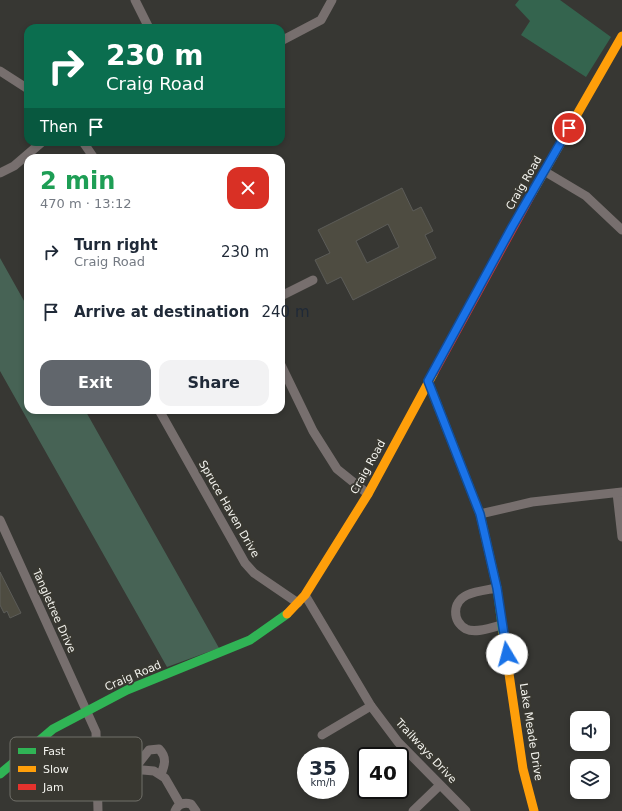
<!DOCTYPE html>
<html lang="en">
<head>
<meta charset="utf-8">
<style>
  :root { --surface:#fff; --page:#f2f2f3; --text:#1f2937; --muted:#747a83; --accent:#61666c }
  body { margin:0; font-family:"DejaVu Sans",sans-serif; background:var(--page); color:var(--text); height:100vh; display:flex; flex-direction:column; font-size:15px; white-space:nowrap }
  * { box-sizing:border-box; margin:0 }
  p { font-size:13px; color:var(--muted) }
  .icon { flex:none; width:22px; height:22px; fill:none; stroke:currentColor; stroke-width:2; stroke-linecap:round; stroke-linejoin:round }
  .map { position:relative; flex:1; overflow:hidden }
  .side { position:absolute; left:24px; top:154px; width:261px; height:260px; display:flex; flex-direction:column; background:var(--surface); border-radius:12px; box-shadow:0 2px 6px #0003 }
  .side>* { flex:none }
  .top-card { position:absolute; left:24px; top:24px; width:261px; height:122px; border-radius:12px; box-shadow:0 2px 6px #0003; background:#0b6e4f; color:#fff; overflow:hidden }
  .fabs { position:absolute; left:570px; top:711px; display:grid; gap:8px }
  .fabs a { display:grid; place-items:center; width:40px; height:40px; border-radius:8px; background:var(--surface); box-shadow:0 2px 6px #0003; font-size:20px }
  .speed { position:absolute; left:297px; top:747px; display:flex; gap:8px; font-size:20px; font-weight:700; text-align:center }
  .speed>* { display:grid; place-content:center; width:52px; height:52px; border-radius:50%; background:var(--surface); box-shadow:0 2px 6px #0003; line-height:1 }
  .speed small { font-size:10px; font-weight:400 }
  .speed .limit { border:2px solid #111; border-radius:6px; background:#fff; color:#111 }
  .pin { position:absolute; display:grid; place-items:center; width:34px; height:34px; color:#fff; margin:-17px; border:2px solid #fff; border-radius:50%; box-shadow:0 1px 4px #0007 }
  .me { position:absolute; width:44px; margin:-22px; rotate:352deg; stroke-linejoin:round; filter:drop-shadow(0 0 3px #0008) }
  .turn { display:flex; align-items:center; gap:14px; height:84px; padding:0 16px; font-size:18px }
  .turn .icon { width:52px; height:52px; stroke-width:2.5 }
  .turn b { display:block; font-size:28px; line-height:34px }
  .then { display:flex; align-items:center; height:38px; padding:0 16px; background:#0003; gap:8px; font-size:15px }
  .round { display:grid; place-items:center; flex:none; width:42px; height:42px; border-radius:12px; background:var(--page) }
  .head { display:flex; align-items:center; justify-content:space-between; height:68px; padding:0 16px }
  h1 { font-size:24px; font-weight:600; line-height:30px; color:#1e9e55 }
  .cta { display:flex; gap:8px; margin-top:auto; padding:8px 16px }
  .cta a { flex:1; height:46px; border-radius:12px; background:var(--accent); color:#fff; font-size:16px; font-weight:600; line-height:46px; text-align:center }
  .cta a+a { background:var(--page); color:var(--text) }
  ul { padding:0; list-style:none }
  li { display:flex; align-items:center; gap:12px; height:60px; padding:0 16px }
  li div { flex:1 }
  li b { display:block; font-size:15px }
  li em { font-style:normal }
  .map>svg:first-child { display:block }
  .green { fill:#476355 }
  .forest { fill:#34644e }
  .building { fill:#4e4c41; stroke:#5c5c58; fill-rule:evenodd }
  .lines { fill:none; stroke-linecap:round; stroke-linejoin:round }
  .street { stroke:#776f6e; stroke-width:9 }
  .fast { stroke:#30b455; stroke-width:9 }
  .slow { stroke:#ff9f0a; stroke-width:9 }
  .jam { stroke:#e5322d; stroke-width:9 }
  .route-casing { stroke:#114b97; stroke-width:10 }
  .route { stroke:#1a73e8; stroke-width:7 }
  .labels { text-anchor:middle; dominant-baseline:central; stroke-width:4; stroke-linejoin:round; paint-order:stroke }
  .street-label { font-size:11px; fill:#f3f3ee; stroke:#393831 }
  .key { fill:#393831; stroke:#71706a; stroke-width:1 }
  .key-label { font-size:11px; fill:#f3f3ee }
</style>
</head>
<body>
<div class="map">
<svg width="622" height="811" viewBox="0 0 622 811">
  <rect width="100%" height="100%" fill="#373733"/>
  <path class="green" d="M0,258L28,308V410H85L219,648L167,667L0,371Z"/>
  <path class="forest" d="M519,0H560L611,37L586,77L521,35L530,21L515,5Z"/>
  <g class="building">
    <path d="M402,188L413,211L421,207L433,231L425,235L436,258L353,300L341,277L327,284L315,260L330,253L318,230ZM388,224L399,247L367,263L356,241Z"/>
    <path d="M0,572L21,613L10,618L7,611L4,613L0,605Z"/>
  </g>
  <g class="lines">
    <g class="street">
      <path d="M135,0L149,28"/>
      <path d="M281,41L321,20L332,0"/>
      <path d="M0,71L28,89"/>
      <path d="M83,142L94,158"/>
      <path d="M544,171L586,196L622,230"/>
      <path d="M0,173L14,166L42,142"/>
      <path d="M281,296L313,280"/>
      <path d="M281,365L313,431L337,469L368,494"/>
      <path d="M159,410L245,563L254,573L298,603"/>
      <path d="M617,493L622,537"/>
      <path d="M480,514L532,502L622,492"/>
      <path d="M0,520L96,732L98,811"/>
      <path d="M497,588C487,590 476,591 467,595C452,602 452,621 466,629C476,634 492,627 502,625"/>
      <path d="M305,595L371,706L398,742L466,811"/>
      <path d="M322,735L371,706"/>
      <path d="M97,766L154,771L165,778L180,804"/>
      <path d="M135,768L149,750L159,749C167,757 165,765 161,774"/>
      <path d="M175,811C178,804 184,802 191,804L196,811"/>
      <path d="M413,811L440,785"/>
    </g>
    <g class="fast">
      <path d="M428,381L480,514L497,588L503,633"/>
      <path d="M0,774L53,729L127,690L250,640L287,614"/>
    </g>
    <g class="slow">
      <path d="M532,193L622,36"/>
      <path d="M287,614L305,595L368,494L434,372"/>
      <path d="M503,633L523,769L534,811"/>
    </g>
    <path class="jam" d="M434,372L532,193"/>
  </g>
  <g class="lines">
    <g class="route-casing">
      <path id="route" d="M507,654L497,588L480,514L428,381L512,227L569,128"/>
    </g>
    <use href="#route" class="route"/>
  </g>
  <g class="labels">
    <g class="street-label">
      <text transform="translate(524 183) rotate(-60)">Craig Road</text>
      <text transform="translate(368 467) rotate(-61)">Craig Road</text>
      <text transform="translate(229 509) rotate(60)">Spruce Haven Drive</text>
      <text transform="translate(54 611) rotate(66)">Tangletree Drive</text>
      <text transform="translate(133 676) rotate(-23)">Craig Road</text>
      <text transform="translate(531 732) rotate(81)">Lake Meade Drive</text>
      <text transform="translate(426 751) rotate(47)">Trailways Drive</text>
    </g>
  </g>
  <rect x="10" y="737" width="132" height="64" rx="6" class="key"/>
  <rect x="18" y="748" width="18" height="6" fill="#30b455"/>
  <rect x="18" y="766" width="18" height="6" fill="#ff9f0a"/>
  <rect x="18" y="784" width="18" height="6" fill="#e5322d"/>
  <g class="key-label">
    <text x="43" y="755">Fast</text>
    <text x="43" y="773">Slow</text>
    <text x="43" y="791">Jam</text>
  </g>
</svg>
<div class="fabs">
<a><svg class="icon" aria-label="sound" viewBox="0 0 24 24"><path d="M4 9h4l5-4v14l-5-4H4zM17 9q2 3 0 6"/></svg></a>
<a><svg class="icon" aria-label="layers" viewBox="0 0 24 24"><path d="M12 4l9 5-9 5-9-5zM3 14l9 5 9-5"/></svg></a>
</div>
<div class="speed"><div>35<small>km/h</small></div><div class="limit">40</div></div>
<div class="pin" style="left:569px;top:128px;background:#d93025"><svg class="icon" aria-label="arrive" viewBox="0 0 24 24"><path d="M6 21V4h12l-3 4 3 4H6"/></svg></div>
<svg class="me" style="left:507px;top:654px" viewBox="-20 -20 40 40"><circle r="19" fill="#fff"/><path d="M0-13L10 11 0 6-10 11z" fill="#1a73e8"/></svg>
<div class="top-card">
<div class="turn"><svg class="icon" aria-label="right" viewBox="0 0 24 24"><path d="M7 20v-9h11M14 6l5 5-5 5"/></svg><div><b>230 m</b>Craig Road</div></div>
<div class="then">Then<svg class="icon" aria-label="arrive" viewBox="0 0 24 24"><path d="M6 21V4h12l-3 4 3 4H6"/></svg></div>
</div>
<section class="side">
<div class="head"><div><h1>2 min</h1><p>470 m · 13:12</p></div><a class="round" style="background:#d93025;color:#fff"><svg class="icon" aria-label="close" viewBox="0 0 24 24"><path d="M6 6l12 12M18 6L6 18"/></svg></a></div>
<ul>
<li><svg class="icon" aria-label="right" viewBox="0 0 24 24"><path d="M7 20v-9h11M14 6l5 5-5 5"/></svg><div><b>Turn right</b><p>Craig Road</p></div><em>230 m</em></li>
<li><svg class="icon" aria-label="arrive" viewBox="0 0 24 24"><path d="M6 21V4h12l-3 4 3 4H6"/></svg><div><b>Arrive at destination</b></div><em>240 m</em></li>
</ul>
<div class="cta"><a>Exit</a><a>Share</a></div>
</section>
</div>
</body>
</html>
